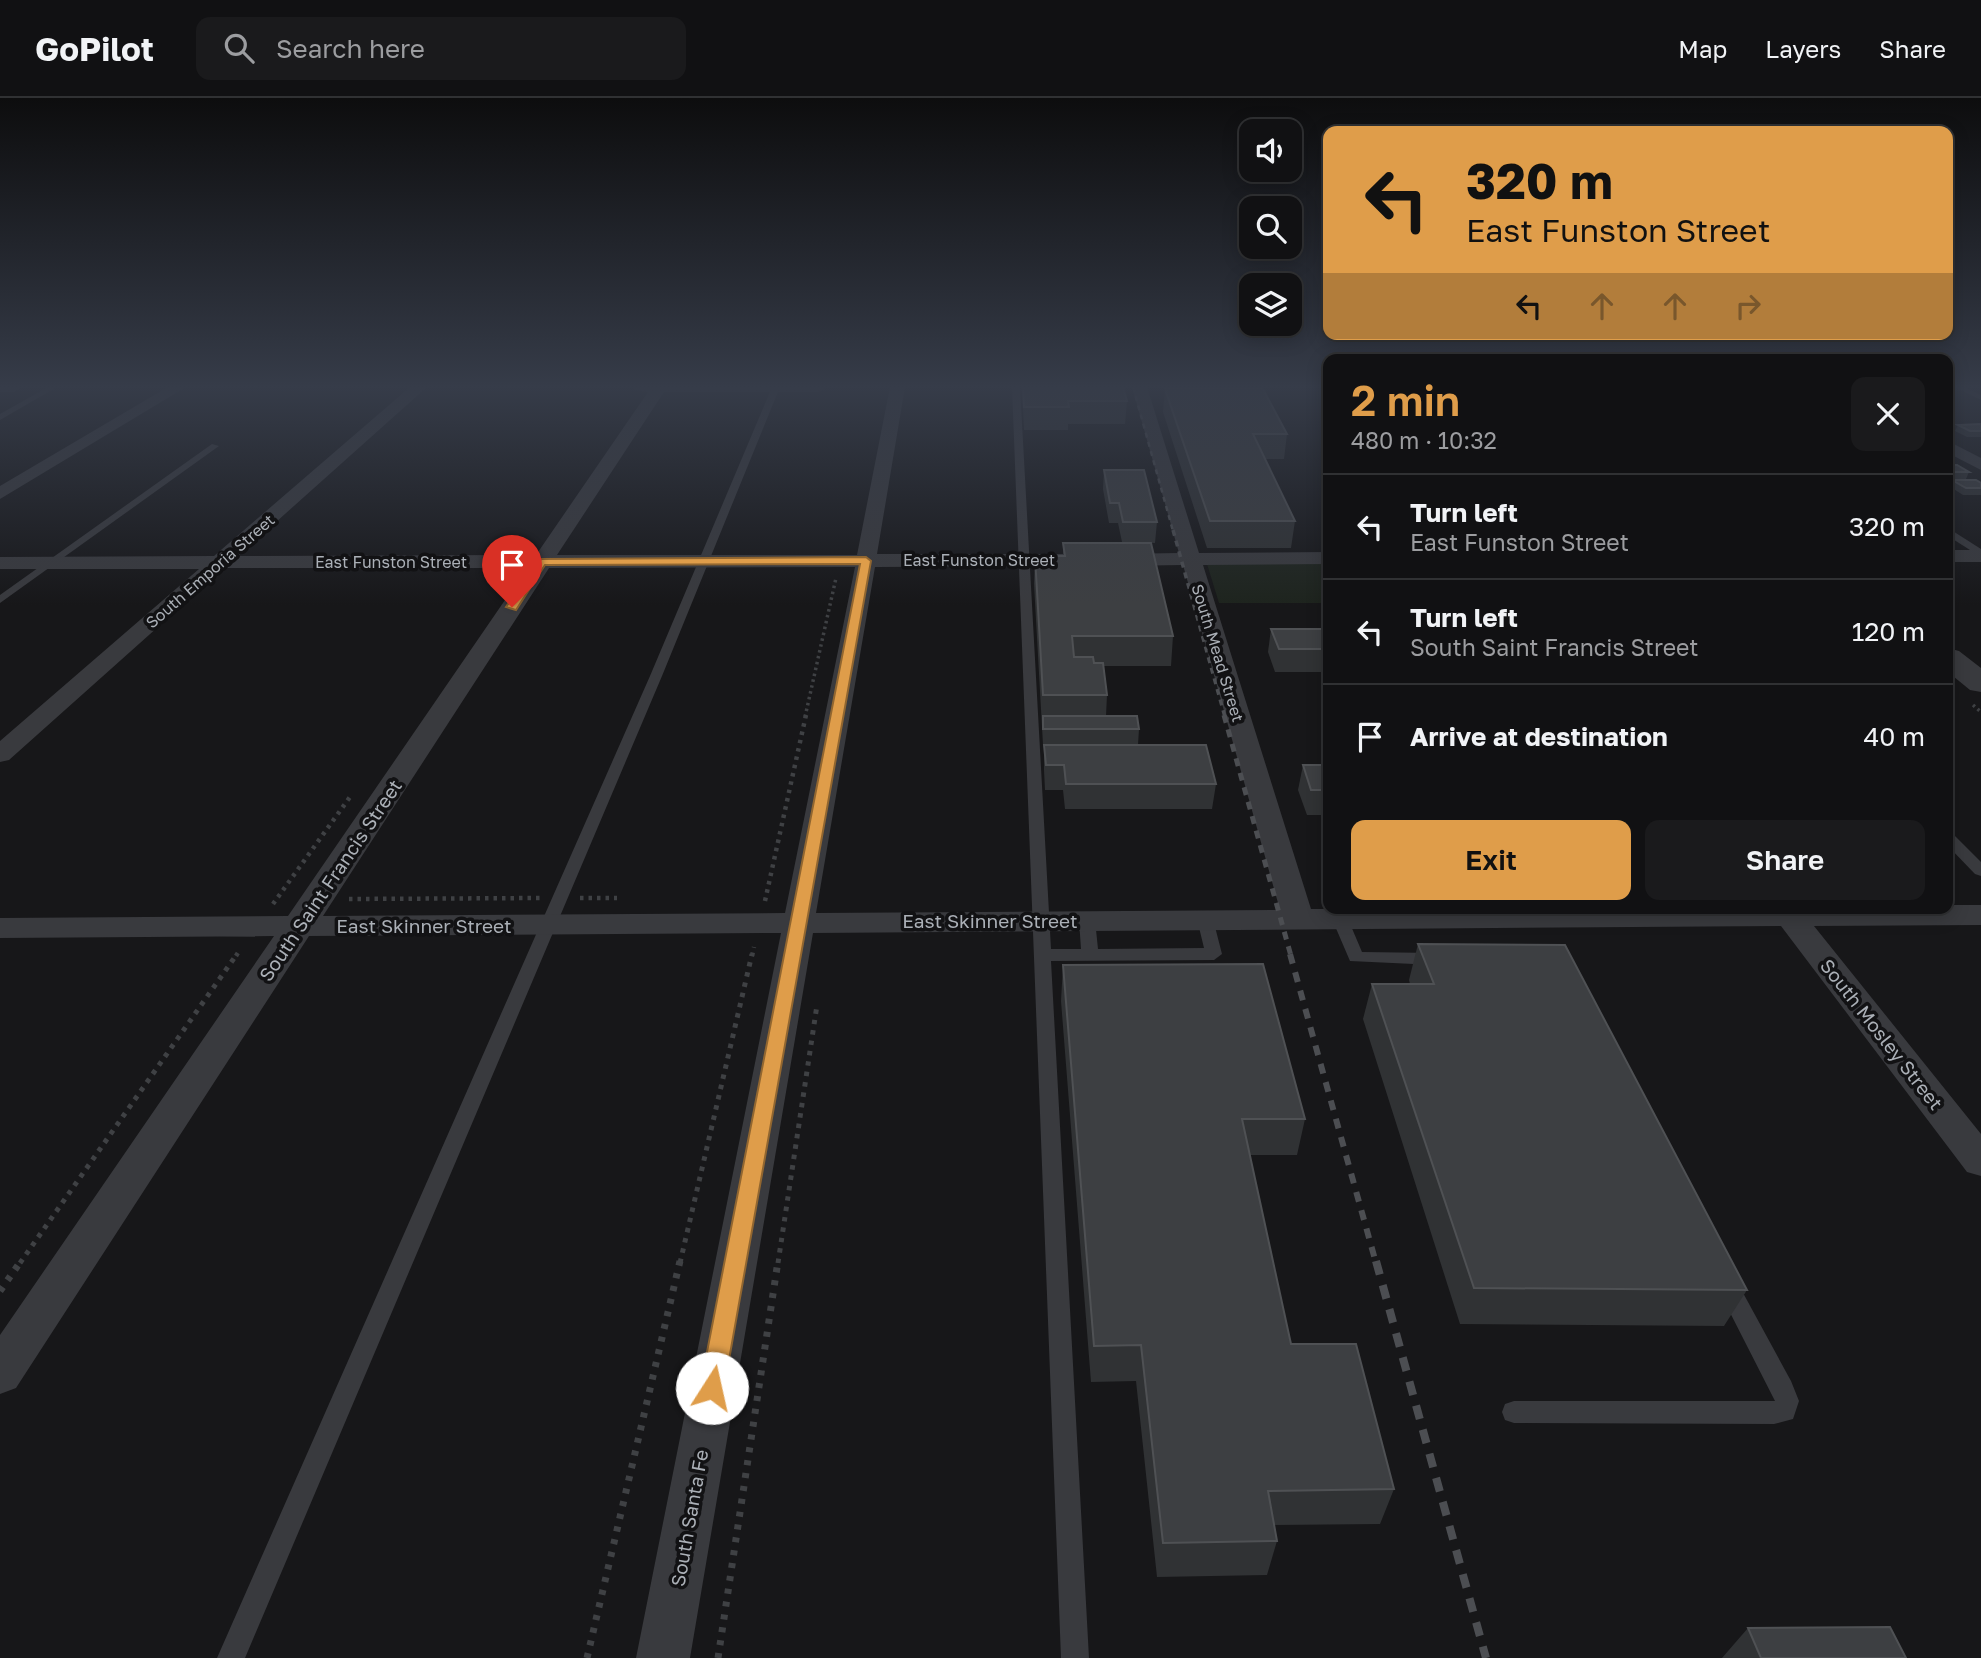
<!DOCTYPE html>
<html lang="en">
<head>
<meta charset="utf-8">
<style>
  :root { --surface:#111113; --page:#1a1a1c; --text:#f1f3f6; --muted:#9c9da0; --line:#303133; --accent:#df9d4a }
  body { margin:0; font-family:"Golos Text",sans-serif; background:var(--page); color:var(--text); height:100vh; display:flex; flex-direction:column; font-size:26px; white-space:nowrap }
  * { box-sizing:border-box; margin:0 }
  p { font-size:23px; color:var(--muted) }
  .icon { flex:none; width:38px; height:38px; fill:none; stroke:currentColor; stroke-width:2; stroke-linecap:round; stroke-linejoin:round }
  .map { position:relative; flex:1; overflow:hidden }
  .panel { position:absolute; left:1323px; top:256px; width:630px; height:560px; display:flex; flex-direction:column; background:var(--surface); border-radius:14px; box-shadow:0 4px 18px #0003,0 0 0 2px var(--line) }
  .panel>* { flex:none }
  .guide { position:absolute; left:1323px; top:28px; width:630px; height:214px; border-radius:14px; box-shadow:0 4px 18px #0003,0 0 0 2px var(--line); background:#df9d4a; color:#111; overflow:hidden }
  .tools { position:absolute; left:1239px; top:21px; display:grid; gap:14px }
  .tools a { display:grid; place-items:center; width:63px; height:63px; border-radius:14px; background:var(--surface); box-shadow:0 4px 18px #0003,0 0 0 2px var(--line); font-size:35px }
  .pin { position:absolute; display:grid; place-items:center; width:60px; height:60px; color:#fff; margin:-72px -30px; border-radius:50% 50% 50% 0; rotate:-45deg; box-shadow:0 0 7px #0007 }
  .pin .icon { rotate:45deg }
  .me { position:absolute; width:77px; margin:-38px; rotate:10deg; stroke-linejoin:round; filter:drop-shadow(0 0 5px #0008) }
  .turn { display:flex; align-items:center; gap:24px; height:147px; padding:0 28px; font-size:32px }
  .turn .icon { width:91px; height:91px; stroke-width:2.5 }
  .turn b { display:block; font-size:49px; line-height:60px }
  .lanes { display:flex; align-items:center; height:66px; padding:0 28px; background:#0003; justify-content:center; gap:35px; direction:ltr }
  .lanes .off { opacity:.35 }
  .round { display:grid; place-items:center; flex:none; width:74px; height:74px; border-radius:14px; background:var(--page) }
  .headline { display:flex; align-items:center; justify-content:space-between; height:119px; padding:0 28px }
  h1 { font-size:42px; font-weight:600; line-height:52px; color:var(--accent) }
  .primary-button { display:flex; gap:14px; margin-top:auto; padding:14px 28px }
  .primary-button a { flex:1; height:80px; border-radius:14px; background:var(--accent); color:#111; font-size:28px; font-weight:600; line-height:80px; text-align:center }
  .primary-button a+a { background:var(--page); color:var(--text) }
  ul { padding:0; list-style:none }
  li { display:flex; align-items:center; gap:21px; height:105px; padding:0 28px; border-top:2px solid var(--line) }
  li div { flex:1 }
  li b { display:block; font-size:26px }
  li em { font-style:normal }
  header { display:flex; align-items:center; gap:42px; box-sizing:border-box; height:98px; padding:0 35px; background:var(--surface); border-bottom:2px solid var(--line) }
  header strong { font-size:33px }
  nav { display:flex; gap:38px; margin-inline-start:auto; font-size:24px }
  .search { width:490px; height:63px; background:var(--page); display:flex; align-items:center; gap:18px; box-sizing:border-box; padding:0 24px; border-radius:14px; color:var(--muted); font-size:26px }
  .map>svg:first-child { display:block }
  .green { fill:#1e241e }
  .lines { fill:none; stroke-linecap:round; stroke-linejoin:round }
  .path-far3 { stroke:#3f4144; stroke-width:3.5; stroke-dasharray:2.5 3.5; stroke-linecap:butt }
  .path-far2 { stroke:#3f4144; stroke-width:4.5; stroke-dasharray:3.5 5; stroke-linecap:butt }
  .path-far1 { stroke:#3f4144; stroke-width:5; stroke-dasharray:4.5 6; stroke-linecap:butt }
  .path { stroke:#3f4144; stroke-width:7; stroke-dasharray:5 8; stroke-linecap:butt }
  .service { fill:#393a3e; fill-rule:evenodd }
  .minor { fill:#393a3e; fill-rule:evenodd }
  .tertiary { fill:#393a3e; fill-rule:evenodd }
  .rail-far4 { stroke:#4c4e52; stroke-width:2.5; stroke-dasharray:5 4.5; stroke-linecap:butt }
  .rail-far3 { stroke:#4c4e52; stroke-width:3.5; stroke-dasharray:6 5; stroke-linecap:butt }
  .rail-far2 { stroke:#4c4e52; stroke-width:5; stroke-dasharray:8 7; stroke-linecap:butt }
  .rail-far1 { stroke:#4c4e52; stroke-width:6; stroke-dasharray:10 9; stroke-linecap:butt }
  .rail { stroke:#4c4e52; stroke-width:8; stroke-dasharray:14 11; stroke-linecap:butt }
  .wall { fill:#303234 }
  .building { fill:#3d3f42; stroke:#4f5154; stroke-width:2 }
  .route { fill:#df9d4a; stroke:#916630; stroke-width:2 }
  .labels { text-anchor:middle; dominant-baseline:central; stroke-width:7; stroke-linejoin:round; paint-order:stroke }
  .far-street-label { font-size:16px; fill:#abb0b7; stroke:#121214 }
  .street-label { font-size:19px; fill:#abb0b7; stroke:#121214 }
</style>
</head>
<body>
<header>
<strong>GoPilot</strong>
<div class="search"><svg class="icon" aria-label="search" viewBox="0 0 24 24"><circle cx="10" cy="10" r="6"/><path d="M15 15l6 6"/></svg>Search here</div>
<nav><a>Map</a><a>Layers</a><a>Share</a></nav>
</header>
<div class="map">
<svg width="1981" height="1560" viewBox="0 0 1981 1560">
  <rect width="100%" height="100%" fill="#171719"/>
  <path class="green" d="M1207,466H1328V505H1219Z"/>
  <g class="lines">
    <g class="path-far3">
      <path d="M1973,607L1981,614"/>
      <path d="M805,619L836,480"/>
    </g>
    <g class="path-far2">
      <path d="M580,800H617"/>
      <path d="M349,801L540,800"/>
      <path d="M765,803L806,617"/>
      <path d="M273,806L350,699"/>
      <path d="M236,858L239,853"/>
      <path d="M752,858L754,849"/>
    </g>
    <g class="path-far1">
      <path d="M20,1165L237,856"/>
      <path d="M680,1165L752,856"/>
      <path d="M778,1165L817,907"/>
    </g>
    <g class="path">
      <path d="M0,1193L21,1163"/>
      <path d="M587,1560L680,1163"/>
      <path d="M718,1560L778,1163"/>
    </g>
    <g class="service">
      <path d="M48,289H57L0,322V316Z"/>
      <path d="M772,289H780L662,578L245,1560H217L650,578Z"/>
      <path d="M1012,289H1020L1051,851H1081L1079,822L1087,817L1095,822L1098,851L1204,850L1197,821L1205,816L1213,821L1222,856L1214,862L1051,863L1089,1560H1061Z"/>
      <path d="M1955,289H1964L1981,297V302Z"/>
      <path d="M212,346L219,348L0,505V497Z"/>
      <path d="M1948,430L1981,451V459L1948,438Z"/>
      <path d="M1948,734L1953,736L1981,764V778L1975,776L1948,748Z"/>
      <path d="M1340,816L1348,821L1362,854L1435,855L1444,861L1435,867L1350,863L1332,821Z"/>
      <path d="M1728,1179L1736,1182L1791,1283L1799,1303L1793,1321L1774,1326L1514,1325L1505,1322L1502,1314L1505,1306L1514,1303H1775L1717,1189L1720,1182Z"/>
    </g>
    <g class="minor">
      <path d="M0,289H22L14,294H0Z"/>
      <path d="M168,289H186L0,401V388Z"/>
      <path d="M410,289H427L238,458L536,457L648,294L635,292L633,289H827L819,294H664L557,457H857L890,289H905L877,456H1074L1084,462L1074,468L875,469L816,815L1280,812L1183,467L1117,468L1107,462L1117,456L1179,455L1132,289H1147L1199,455L1328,454V466L1203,467L1311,811L1948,810V807H1981V827L1814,828L1981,1036V1078L1967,1074L1781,828L813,835L690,1560H636L781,835L309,838L16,1290L0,1296V1237L274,838L0,840V820L288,818L527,470H224L9,662L0,664V643L199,471H0V459L214,458ZM855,469L785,815L323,818L549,470Z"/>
      <path d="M1948,343L1981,360V372L1948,355Z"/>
      <rect x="1948" y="452" width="33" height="12"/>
    </g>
    <path class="tertiary" d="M1948,550L1959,553L1981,570V594L1970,592L1948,574Z"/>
    <path class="rail-far4" d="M1133,289L1173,433"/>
    <path class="rail-far3" d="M1173,432L1225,619"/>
    <path class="rail-far2" d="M1224,617L1291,858"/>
    <path class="rail-far1" d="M1290,856L1376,1165"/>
    <path class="rail" d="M1376,1163L1486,1560"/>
  </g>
  <g class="wall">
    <path d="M1022,289H1123L1127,303L1125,326H1068V332H1024Z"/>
    <path d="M1165,291L1287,336L1284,361H1265L1295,423L1291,450H1207L1163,314Z"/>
    <path d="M1981,326V339H1967L1955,333L1958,327Z"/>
    <path d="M1948,367L1969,374L1966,381H1948Z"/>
    <path d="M1104,372L1157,424L1155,445L1122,444L1118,425H1109L1103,391Z"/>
    <path d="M1952,382L1981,385V397H1963L1949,388Z"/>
    <path d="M1063,445L1173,538L1171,568H1103L1107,597L1106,618L1139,631L1138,647L1216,686L1212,711H1065L1063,692H1045L1044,672V647H1043L1034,486L1035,458H1063Z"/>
    <path d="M1271,531H1328V574H1275L1268,554Z"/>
    <path d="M1303,667H1328V717H1307L1298,692Z"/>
    <path d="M1418,846L1747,1192L1724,1228L1460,1226L1363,921L1372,886H1410L1409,882Z"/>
    <path d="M1063,867L1305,1021L1297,1057H1250L1291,1246L1394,1391L1380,1426L1274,1427L1277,1443L1267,1477L1157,1479L1136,1283L1091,1284L1061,903Z"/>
    <path d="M1748,1530L1906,1560H1722Z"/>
  </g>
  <g class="building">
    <path d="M1023,289H1123L1127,303H1068L1069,309H1024Z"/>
    <path d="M1165,291H1263L1287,336H1253L1295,423H1210Z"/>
    <path d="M1981,326V333H1970L1958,327Z"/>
    <path d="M1948,367H1957L1969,374H1948Z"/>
    <path d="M1104,372H1144L1157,424H1123L1119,405H1110Z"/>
    <path d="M1952,382H1976L1981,385V390H1966Z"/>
    <path d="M1063,445H1151L1173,538H1072L1074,559H1093L1094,565H1103L1107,597H1043L1035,458H1065Z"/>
    <path d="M1271,531H1328V551H1279Z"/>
    <path d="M1043,618H1137L1139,631H1043Z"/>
    <path d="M1044,647H1206L1216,686H1066L1064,667H1046Z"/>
    <path d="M1303,667H1328V692H1311Z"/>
    <path d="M1418,846L1565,847L1747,1192L1474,1190L1372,886H1434Z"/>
    <path d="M1263,866L1305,1021H1242L1291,1246H1356L1394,1391L1268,1393L1277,1443L1163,1445L1141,1247L1094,1248L1063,867Z"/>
    <path d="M1890,1529L1906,1560H1761L1748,1530Z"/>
  </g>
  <linearGradient id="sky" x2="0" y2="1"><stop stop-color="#0d0d0e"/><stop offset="0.57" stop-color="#363c49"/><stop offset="1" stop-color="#363c49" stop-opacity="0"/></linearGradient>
  <rect width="1981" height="507" fill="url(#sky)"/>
  <path class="route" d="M866,459L871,463L724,1290L721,1298L712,1302L704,1298L700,1290L860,466L545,467L516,512L506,509L538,462L542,461Z"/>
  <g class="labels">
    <g class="far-street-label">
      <text x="979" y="462">East Funston Street</text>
      <text x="391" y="464">East Funston Street</text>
      <text transform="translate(210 473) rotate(-41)">South Emporia Street</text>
      <text transform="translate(1218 555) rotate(73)">South Mead Street</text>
    </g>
    <g class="street-label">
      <text transform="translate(330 782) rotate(-56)">South Saint Francis Street</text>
      <text x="990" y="822">East Skinner Street</text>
      <text x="424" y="827">East Skinner Street</text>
      <text transform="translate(1882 936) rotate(52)">South Mosley Street</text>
      <text transform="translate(689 1420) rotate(-80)">South Santa Fe</text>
    </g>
  </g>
</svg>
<div class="tools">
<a><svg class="icon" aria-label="sound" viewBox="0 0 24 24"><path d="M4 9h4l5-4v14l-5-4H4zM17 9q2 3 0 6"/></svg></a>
<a><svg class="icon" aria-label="search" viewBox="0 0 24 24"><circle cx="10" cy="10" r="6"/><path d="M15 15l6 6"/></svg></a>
<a><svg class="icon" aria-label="layers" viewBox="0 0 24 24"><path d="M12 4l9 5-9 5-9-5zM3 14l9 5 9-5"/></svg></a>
</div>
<div class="pin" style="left:512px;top:509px;background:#d93025"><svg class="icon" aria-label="arrive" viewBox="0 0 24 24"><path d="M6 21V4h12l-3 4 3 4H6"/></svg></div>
<svg class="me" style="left:712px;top:1290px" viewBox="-20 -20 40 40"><circle r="19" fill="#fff"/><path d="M0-13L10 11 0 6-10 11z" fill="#df9d4a"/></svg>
<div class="guide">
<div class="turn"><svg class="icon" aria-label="left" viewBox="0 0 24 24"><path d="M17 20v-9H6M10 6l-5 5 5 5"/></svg><div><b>320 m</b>East Funston Street</div></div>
<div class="lanes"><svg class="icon" aria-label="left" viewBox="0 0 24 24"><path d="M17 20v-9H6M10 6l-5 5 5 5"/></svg><svg class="icon off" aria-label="ahead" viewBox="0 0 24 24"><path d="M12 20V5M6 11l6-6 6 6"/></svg><svg class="icon off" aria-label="ahead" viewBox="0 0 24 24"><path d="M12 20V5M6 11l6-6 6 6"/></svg><svg class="icon off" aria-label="right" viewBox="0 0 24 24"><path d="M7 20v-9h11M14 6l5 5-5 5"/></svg></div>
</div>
<section class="panel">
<div class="headline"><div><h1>2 min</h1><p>480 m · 10:32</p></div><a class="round"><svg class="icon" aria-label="close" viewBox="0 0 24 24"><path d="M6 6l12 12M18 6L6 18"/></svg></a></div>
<ul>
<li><svg class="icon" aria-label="left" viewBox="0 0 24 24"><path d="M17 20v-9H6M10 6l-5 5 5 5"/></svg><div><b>Turn left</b><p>East Funston Street</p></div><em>320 m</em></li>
<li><svg class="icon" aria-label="left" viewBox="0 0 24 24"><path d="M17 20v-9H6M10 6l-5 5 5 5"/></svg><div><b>Turn left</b><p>South Saint Francis Street</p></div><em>120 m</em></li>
<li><svg class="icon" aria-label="arrive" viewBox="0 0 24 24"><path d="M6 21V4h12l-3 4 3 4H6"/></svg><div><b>Arrive at destination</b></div><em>40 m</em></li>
</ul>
<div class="primary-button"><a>Exit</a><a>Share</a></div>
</section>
</div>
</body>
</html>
